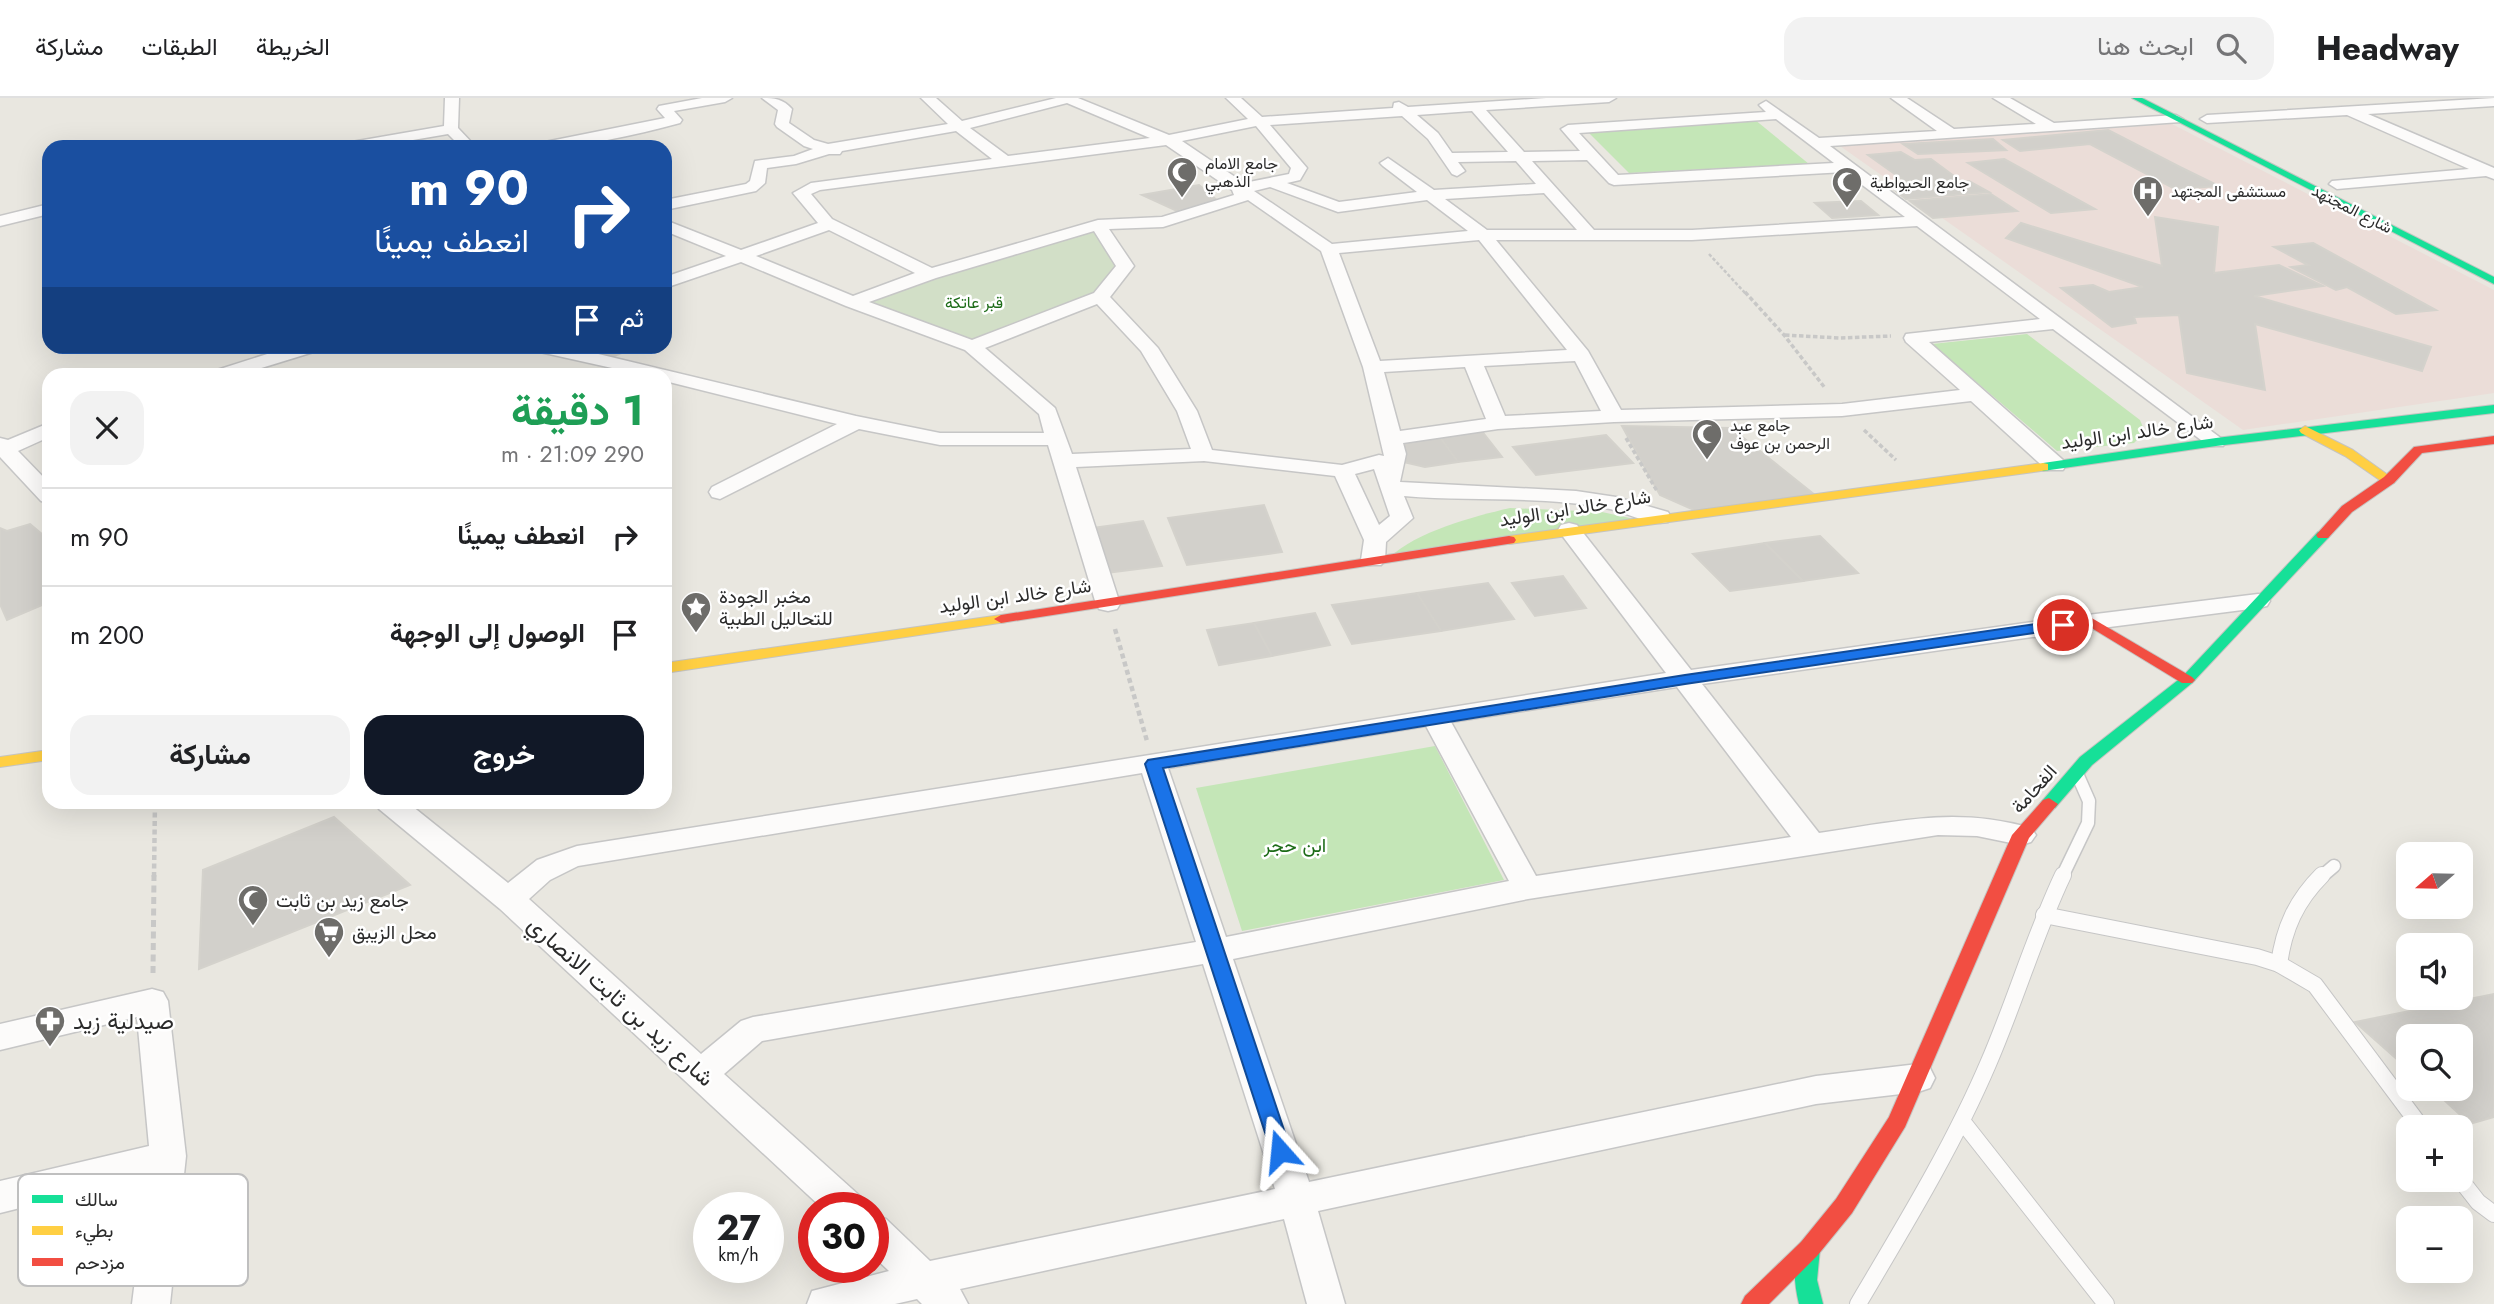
<!DOCTYPE html>
<html lang="ar">
<head>
<meta charset="utf-8">
<style>
  :root { --surface:#fff; --page:#f2f2f2; --text:#202124; --muted:#757577; --line:#e0e0e0; --accent:#111827 }
  body { margin:0; font-family:Jost,Vazirmatn,sans-serif; background:var(--page); color:var(--text); direction:rtl; height:100vh; display:flex; flex-direction:column; font-size:26px; white-space:nowrap }
  * { box-sizing:border-box; margin:0 }
  p { font-size:23px; color:var(--muted) }
  .icon { flex:none; width:38px; height:38px; fill:none; stroke:currentColor; stroke-width:2; stroke-linecap:round; stroke-linejoin:round }
  .map { position:relative; flex:1; overflow:hidden; direction:ltr }
  .details { position:absolute; left:42px; top:270px; width:630px; height:441px; display:flex; flex-direction:column; background:var(--surface); border-radius:21px; box-shadow:0 7px 28px #0002; direction:rtl }
  .details>* { flex:none }
  .top-card { position:absolute; left:42px; top:42px; width:630px; height:214px; border-radius:21px; box-shadow:0 7px 28px #0002; direction:rtl; background:#1a4fa0; color:#fff; overflow:hidden }
  .needle { width:46px; rotate:250deg }
  .fabs { position:absolute; left:2396px; top:744px; display:grid; gap:14px }
  .fabs a { display:grid; place-items:center; width:77px; height:77px; border-radius:14px; background:var(--surface); box-shadow:0 7px 28px #0002; font-size:35px }
  .speed { position:absolute; left:693px; top:1094px; display:flex; gap:14px; font-size:35px; font-weight:700; text-align:center }
  .speed>* { display:grid; place-content:center; width:91px; height:91px; border-radius:50%; background:var(--surface); box-shadow:0 7px 28px #0002; line-height:1 }
  .speed small { font-size:18px; font-weight:400 }
  .speed .limit { border:10px solid #d22; background:#fff; color:#111 }
  .pin { position:absolute; display:grid; place-items:center; width:60px; height:60px; color:#fff; margin:-30px; border:4px solid #fff; border-radius:50%; box-shadow:0 2px 7px #0007 }
  .me { position:absolute; width:77px; margin:-38px; rotate:342deg; stroke-linejoin:round; filter:drop-shadow(0 0 5px #0008) }
  .turn { display:flex; align-items:center; gap:24px; height:147px; padding:0 28px; font-size:32px }
  .turn .icon { width:91px; height:91px; stroke-width:2.5 }
  .turn b { display:block; font-size:49px; line-height:60px }
  .then { display:flex; align-items:center; height:66px; padding:0 28px; background:#0003; gap:14px; font-size:26px }
  .round { display:grid; place-items:center; flex:none; width:74px; height:74px; border-radius:21px; background:var(--page) }
  .overview { display:flex; align-items:center; justify-content:space-between; height:119px; padding:0 28px }
  h1 { font-size:42px; font-weight:700; line-height:52px; color:#1e9e55 }
  .primary-button { display:flex; gap:14px; margin-top:auto; padding:14px 28px }
  .primary-button a { flex:1; height:80px; border-radius:21px; background:var(--accent); color:#fff; font-size:28px; font-weight:700; line-height:80px; text-align:center }
  .primary-button a+a { background:var(--page); color:var(--text) }
  ul { padding:0; list-style:none }
  li { display:flex; align-items:center; gap:21px; height:98px; padding:0 28px; border-top:2px solid var(--line) }
  li div { flex:1 }
  li b { display:block; font-size:26px }
  li em { font-style:normal }
  header { display:flex; align-items:center; gap:42px; box-sizing:border-box; height:98px; padding:0 35px; background:var(--surface); border-bottom:2px solid var(--line) }
  header strong { font-size:33px }
  nav { display:flex; gap:38px; margin-inline-start:auto; font-size:24px }
  .search { width:490px; height:63px; background:var(--page); display:flex; align-items:center; gap:18px; box-sizing:border-box; padding:0 24px; border-radius:21px; color:var(--muted); font-size:26px }
  .map>svg:first-child { display:block }
  .medical { fill:#ebddd8 }
  .green { fill:#c4e6b7 }
  .cemetery { fill:#d2dfc7 }
  .building { fill:#d2d0cb; stroke:#d4d2cc; stroke-width:2 }
  .lines { fill:none; stroke-linecap:round; stroke-linejoin:round }
  .lane-far1-casing { stroke:#c6c6c6; stroke-width:15 }
  .lane-casing { stroke:#c6c6c6; stroke-width:18 }
  .street-casing { stroke:#c6c6c6; stroke-width:3 }
  .fast-casing { stroke:#c5c4c1; stroke-width:2 }
  .slow-casing { stroke:#c5c4c1; stroke-width:2 }
  .jam-casing { stroke:#c5c4c1; stroke-width:2 }
  .path-far3 { stroke:#c8c8c7; stroke-width:2.5; stroke-dasharray:3.5 2; stroke-linecap:butt }
  .path-far2 { stroke:#c8c8c7; stroke-width:3.5; stroke-dasharray:4.5 2.5; stroke-linecap:butt }
  .path-far1 { stroke:#c8c8c7; stroke-width:4.5; stroke-dasharray:5 3.5; stroke-linecap:butt }
  .path { stroke:#c8c8c7; stroke-width:5; stroke-dasharray:7 4.5; stroke-linecap:butt }
  .lane-far1 { stroke:#fcfbfa; stroke-width:12 }
  .lane { stroke:#fcfbfa; stroke-width:16 }
  .street { fill:#fcfbfa; fill-rule:evenodd }
  .fast { fill:#16e098; fill-rule:evenodd }
  .slow { fill:#ffcf43; fill-rule:evenodd }
  .jam { fill:#f24e42; fill-rule:evenodd }
  .route { fill:#1a73e8; stroke:#114b97; stroke-width:2 }
  .labels { text-anchor:middle; dominant-baseline:central; stroke-width:5; stroke-linejoin:round; paint-order:stroke }
  .far-poi-label { font-size:16px; fill:#2b2b2b; stroke:#fff; text-anchor:start }
  .far-street-label { font-size:16px; fill:#2b2b2b; stroke:#fff }
  .far-park-label { font-size:16px; fill:#1c6b17; stroke:#fff }
  .street-label { font-size:19px; fill:#2b2b2b; stroke:#fff }
  .poi-label { font-size:19px; fill:#2b2b2b; stroke:#fff; text-anchor:start }
  .park-label { font-size:19px; fill:#1c6b17; stroke:#fff }
  .near-street-label { font-size:23px; fill:#2b2b2b; stroke:#fff }
  .near-poi-label { font-size:23px; fill:#2b2b2b; stroke:#fff; text-anchor:start }
  .key { fill:#fff; stroke:#bfbfbf; stroke-width:2 }
  .key-label { font-size:19px; fill:#2b2b2b }
</style>
</head>
<body>
<header>
<strong>Headway</strong>
<div class="search"><svg class="icon" aria-label="search" viewBox="0 0 24 24"><circle cx="10" cy="10" r="6"/><path d="M15 15l6 6"/></svg>ابحث هنا</div>
<nav><a>الخريطة</a><a>الطبقات</a><a>مشاركة</a></nav>
</header>
<div class="map">
<svg width="2494" height="1206" viewBox="0 0 2494 1206">
  <rect width="100%" height="100%" fill="#e9e7e0"/>
  <path class="medical" d="M2172,26L2494,192V295L2243,332L1840,48Z"/>
  <g class="green">
    <path d="M1754,21L1809,66L1629,75L1588,34Z"/>
    <path d="M2027,236L2140,322L2145,334L2134,345L2057,353L1932,246Z"/>
    <path d="M1510,410L1602,414L1639,422L1389,460C1415,434 1475,418 1510,410Z"/>
    <path d="M1435,648L1504,782L1242,833L1196,690Z"/>
  </g>
  <path class="cemetery" d="M1099,129L1125,168L1100,199L969,247L856,205L930,176Z"/>
  <g class="building">
    <path d="M2108,32L2180,69L2219,88L2175,91L2090,46L2020,53L2003,42Z"/>
    <path d="M1993,41L2006,52L1918,56L1903,46Z"/>
    <path d="M1901,54L1915,62L1931,61L1962,84L1969,83L1989,94L1906,101L1886,85L1906,84L1868,57Z"/>
    <path d="M2004,61L2095,111L2051,115L1968,65Z"/>
    <path d="M1199,87L1219,104L1177,113L1142,97Z"/>
    <path d="M1991,96L2017,113L1933,120L1910,103Z"/>
    <path d="M1861,103L1878,117L1832,120L1815,105Z"/>
    <path d="M2155,119L2218,129L2214,175L2279,167L2323,188L2254,198L2431,249L2422,273L2255,226L2265,292L2187,275L2179,217L2134,219L2136,225L2112,229L2061,190L2093,187L2109,194L2143,189L2006,140L2021,125L2162,168Z"/>
    <path d="M2313,145L2436,212L2396,216L2347,189L2336,192L2291,169L2308,167L2274,149Z"/>
    <path d="M587,248H630L634,250L612,259Z"/>
    <path d="M1622,328L1731,330L1815,397L1694,412L1660,397Z"/>
    <path d="M1481,332L1502,359L1458,364L1439,338Z"/>
    <path d="M1606,337L1633,365L1536,377L1513,349Z"/>
    <path d="M1439,338L1458,364L1425,369L1403,364L1398,344Z"/>
    <path d="M1264,407L1282,454L1187,467L1168,420Z"/>
    <path d="M1143,423L1162,468L1107,475L1092,430Z"/>
    <path d="M30,426L49,442V504L7,522L0,506V430L7,433Z"/>
    <path d="M1820,438L1858,475L1803,483L1765,445Z"/>
    <path d="M1765,445L1803,483L1730,493L1693,456Z"/>
    <path d="M1563,478L1586,510L1535,518L1512,485Z"/>
    <path d="M1488,485L1514,521L1441,533L1417,495Z"/>
    <path d="M1417,495L1441,533L1352,546L1332,507Z"/>
    <path d="M1315,515L1330,547L1272,558L1254,525Z"/>
    <path d="M1254,525L1272,558L1219,567L1207,532Z"/>
    <path d="M334,719L410,787L199,871L203,772Z"/>
    <path d="M2494,896V1019L2470,1026L2431,990H2460V938H2408V971L2355,924Z"/>
  </g>
  <g class="lines">
    <g class="lane-far1-casing">
      <g id="lane-far1">
        <path d="M2062,779L2088,725L2089,703L2078,678"/>
        <path d="M2321,779L2334,768"/>
      </g>
    </g>
    <g class="lane-casing">
      <g id="lane">
        <path d="M2044,817L2257,859L2279,866L2315,887L2421,1029"/>
        <path d="M2279,866C2284,830 2296,803 2322,777"/>
        <path d="M1962,1023L2106,1206"/>
        <path d="M2460,1081L2478,1104L2494,1116"/>
        <path d="M1858,1206C1904,1128 1952,1050 1988,966C2015,904 2034,838 2063,777"/>
      </g>
    </g>
    <g class="street-casing">
      <g id="street">
        <path d="M445,0H459L458,30L476,49H461L448,36L372,49H339L346,45L444,28Z"/>
        <path d="M702,0H732L725,4L674,13L682,22L680,25C632,38 583,49 533,49L540,45L665,20L657,11L659,8Z"/>
        <path d="M762,0C775,0 783,1 792,11L789,25L814,42L828,46L948,26L921,0H936L962,23L1056,0H1078L1169,37L1248,21L1226,0H1241L1262,19L1393,10L1394,5L1399,4L1408,9L1546,0H1616L1609,4L1486,12L1524,54L1580,53L1561,31L1568,27L1766,14L1759,7L1766,3L1819,40L1937,33L1891,0H1907L1954,31L2036,26L1993,0H2010L2054,25L2176,17L2183,21L2181,24L1830,48L2226,344L2223,348H2209L2053,231L1929,244L2063,362L2066,367L2063,372H2047L1971,303L1842,318L1614,324L1498,331L1403,345L1406,356L1400,384L1576,393L1616,399L1668,414L1671,419L1668,424C1650,428 1628,415 1610,411C1543,397 1472,404 1404,398L1413,420L1386,444L1385,462L1381,467H1365L1361,462L1364,442L1335,378L1204,363L1076,369L1120,506L1117,511L1108,513L1099,511L1096,506L1048,347H940L859,331L720,401L712,399L709,394L712,389L837,326L665,283V276H639L531,252L529,248H565L856,318L940,335H1044L1039,316L965,252L846,208L741,164L665,190V179L726,158L665,133V122L741,152L818,125L793,95L811,85L992,61L956,33L842,53L840,56H829L796,66L767,70L765,85L756,93L665,112V102L746,86L750,83L755,63L794,58L813,51L804,48L777,29L775,26L778,12ZM1067,5L1150,40L1008,58L970,30ZM1472,13L1508,54L1452,55L1438,35L1417,17ZM1402,18L1428,41L1452,76L1457,78L1465,73L1458,64L1516,63L1536,86L1434,92L1388,60L1380,65L1383,68L1417,94L1339,104L1287,85L1300,82L1307,70L1270,27ZM1776,21L1834,65L1618,77L1579,35ZM1256,28L1291,70L1289,76L1244,85L1182,43ZM1166,47L1232,92L1234,97L1162,119L1098,122L932,170L832,121L811,96L820,92ZM1587,62L1609,85L1614,87L1845,74L1905,119L1692,132H1594L1532,63ZM1270,89L1338,114L1427,102L1468,133L1332,146L1254,93ZM1544,95L1577,132H1487L1445,101ZM1248,102L1321,153L1363,269L1384,358L1379,357L1342,367L1212,352L1197,313L1158,250L1110,199L1134,168L1109,131L1163,129ZM1917,128L2040,221L1906,236L1904,240L1906,244L1960,292L1842,306L1621,312L1588,253L1496,142H1692ZM829,132L915,175L853,198L756,158ZM1094,133L1116,168L1094,195L972,242L869,204L936,180ZM1479,142L1567,252L1380,263L1339,155ZM1097,206L1141,253L1177,313L1191,351L1072,356L1055,310L985,250ZM1575,263L1601,313L1505,318L1484,268ZM1465,269L1486,321L1400,333L1384,274ZM1374,371L1390,418L1379,427L1355,376Z"/>
        <path d="M2494,0V8L2368,16L2494,70V81L2486,78L2337,91L2329,86L2332,83L2469,71L2347,17L2207,25L2200,21L2207,17Z"/>
        <path d="M49,106V116L0,128V118Z"/>
        <path d="M292,248H322L320,252L242,276H214L217,272Z"/>
        <path d="M49,325V339L18,353L49,385V405L41,403L0,359V340L8,342Z"/>
        <path d="M1569,425L1577,427L1691,572L2047,522L2258,496L2267,498L2270,503L2267,508L2258,510L2047,537L1702,586L1819,735C1896,724 1954,708 2031,730L2036,737L2031,744L2021,747L1977,738L1938,737L1528,801L1233,861L1309,1084L1816,978L1918,966L1930,970L1935,980L1930,990L1918,994L1816,1006L1318,1113L1345,1206H1307L1284,1121L960,1191L968,1206H922L917,1201L895,1206H807L812,1193L889,1173L873,1158V1117L886,1121L930,1163L1275,1091L1203,866L762,943L724,976L861,1099L866,1110H822L500,811L379,711L375,704H407L508,785L537,762L577,748L1666,575L1558,432L1561,427ZM1677,589L1791,739L1536,778L1451,624ZM1426,628L1509,783L1226,839L1168,670ZM1142,675L1196,844L753,919L741,923L701,956L529,801L550,782L578,768Z"/>
        <path d="M152,891L163,894L168,903L186,1058L170,1206H132L148,1078L0,1115V1083L149,1048L137,919L0,952V926Z"/>
      </g>
    </g>
    <g class="fast-casing">
      <g id="fast">
        <path d="M2132,0H2142L2494,179V186Z"/>
        <path d="M2494,307V315L2216,348L2043,373L2037,369L2043,365L2216,340Z"/>
        <path d="M2323,433L2328,434L2330,437L2328,440L2192,585L2092,667L2055,710H2043L2040,706L2043,702L2080,659L2182,579L2318,434Z"/>
        <path d="M1809,1141L1817,1144L1820,1151L1817,1182L1823,1206H1799C1794,1185 1792,1164 1801,1144Z"/>
      </g>
    </g>
    <g class="slow-casing">
      <g id="slow">
        <path d="M2305,328L2353,352L2395,382L2394,385H2384L2345,358L2301,335L2299,332Z"/>
        <path d="M2043,365L2048,366V372L1509,446L1502,442L1509,438Z"/>
        <path d="M1001,517L1008,521L1006,524L665,575V565Z"/>
        <path d="M49,652V662L0,669V659Z"/>
      </g>
    </g>
    <g class="jam-casing">
      <g id="jam">
        <path d="M2494,338V346L2422,355L2394,385L2352,414L2328,440H2318L2316,437L2342,408L2384,379L2414,349Z"/>
        <path d="M1509,438L1514,439L1516,442L1514,445L1001,525L994,521L1001,517Z"/>
        <path d="M2090,519L2192,579L2195,582L2192,585H2182L2085,526L2083,523L2085,520Z"/>
        <path d="M2049,700L2058,706L2029,740L1905,1029L1852,1115L1817,1158L1769,1206H1741L1745,1198L1801,1144L1836,1101L1889,1019L2012,737L2043,702Z"/>
      </g>
    </g>
    <path class="path-far3" d="M1709,156L1746,196"/>
    <g class="path-far2">
      <path d="M1745,194L1784,237L1825,290"/>
      <path d="M1785,237L1839,240L1891,238"/>
      <path d="M1864,332L1896,362"/>
      <path d="M1626,340L1657,393"/>
    </g>
    <g class="path-far1">
      <path d="M1115,531L1147,643"/>
      <path d="M154,779L155,704"/>
    </g>
    <path class="path" d="M153,875L154,777"/>
    <use href="#lane-far1" class="lane-far1"/>
    <use href="#lane" class="lane"/>
    <use href="#street" class="street"/>
    <use href="#fast" class="fast"/>
    <use href="#slow" class="slow"/>
    <use href="#jam" class="jam"/>
  </g>
  <path class="route" d="M2063,522L2071,527L2068,530L1685,586L1163,670L1291,1053L1288,1059L1280,1062L1273,1059L1145,666L1148,662L1685,577Z"/>
  <defs>
    <g id="mosque-pin" transform="scale(1.575)"><path d="M0 17L-7.5 6A9.5 9.5 0 1 1 7.5 6Z" fill="#6e6d6a" stroke="#fff"/><path d="M3.5-4.9A6 6 0 1 0 3.5 4.9A5 5 0 1 1 3.5-4.9Z" fill="#fff"/></g>
    <g id="hospital-pin" transform="scale(1.575)"><path d="M0 17L-7.5 6A9.5 9.5 0 1 1 7.5 6Z" fill="#6e6d6a" stroke="#fff"/><path d="M-5-5h3v3.5h4V-5h3V5h-3V1.5h-4V5h-3Z" fill="#fff"/></g>
    <g id="sight-pin" transform="scale(1.575)"><path d="M0 17L-7.5 6A9.5 9.5 0 1 1 7.5 6Z" fill="#6e6d6a" stroke="#fff"/><path d="M0-6L1.8-2.2L6-1.7L2.9 1.2L3.7 5.4L0 3.3L-3.7 5.4L-2.9 1.2L-6-1.7L-1.8-2.2Z" fill="#fff"/></g>
    <g id="supermarket-pin" transform="scale(1.575)"><path d="M0 17L-7.5 6A9.5 9.5 0 1 1 7.5 6Z" fill="#6e6d6a" stroke="#fff"/><path d="M-6-5.5h2.5l.6 2H6L4.5 2H-2.5L-4.4-4H-6ZM-1.5 3.2a1.3 1.3 0 1 0 .1 0ZM3 3.2a1.3 1.3 0 1 0 .1 0Z" fill="#fff"/></g>
    <g id="pharmacy-pin" transform="scale(1.575)"><path d="M0 17L-7.5 6A9.5 9.5 0 1 1 7.5 6Z" fill="#6e6d6a" stroke="#fff"/><path d="M-2-6h4v4h4v4h-4v4h-4v-4h-4v-4h4Z" fill="#fff"/></g>
  </defs>
  <g fill-rule="evenodd">
    <use href="#mosque-pin" x="1182" y="74"/>
    <use href="#mosque-pin" x="1847" y="84"/>
    <use href="#hospital-pin" x="2148" y="93"/>
    <use href="#mosque-pin" x="1707" y="336"/>
    <use href="#sight-pin" x="696" y="509"/>
    <use href="#mosque-pin" x="253" y="802"/>
    <use href="#supermarket-pin" x="329" y="834"/>
    <use href="#pharmacy-pin" x="50" y="923"/>
  </g>
  <g class="labels">
    <g class="far-poi-label">
      <text x="1205" y="65">جامع الامام<tspan x="1205" dy="18">الذهبي</tspan></text>
      <text x="1870" y="84">جامع الحيواطية</text>
      <text x="2171" y="93">مستشفى المجتهد</text>
      <text x="1730" y="327">جامع عبد<tspan x="1730" dy="18">الرحمن بن عوف</tspan></text>
    </g>
    <g class="far-street-label">
      <text transform="translate(2352 111) rotate(27)">شارع المجتهد</text>
    </g>
    <g class="far-park-label">
      <text x="974" y="204">قبر عاتكة</text>
    </g>
    <g class="street-label">
      <text transform="translate(2137 334) rotate(-8)">شارع خالد ابن الوليد</text>
      <text transform="translate(1575 410) rotate(-9)">شارع خالد ابن الوليد</text>
      <text transform="translate(1015 498) rotate(-8)">شارع خالد ابن الوليد</text>
      <text transform="translate(2034 691) rotate(-48)">الفحامة</text>
    </g>
    <g class="poi-label">
      <text x="719" y="498">مخبر الجودة<tspan x="719" dy="22">للتحاليل الطبية</tspan></text>
      <text x="276" y="802">جامع زيد بن ثابت</text>
      <text x="352" y="834">محل الزيبق</text>
    </g>
    <g class="park-label">
      <text x="1295" y="747">ابن حجر</text>
    </g>
    <g class="near-street-label">
      <text transform="translate(621 903) rotate(42)">شارع زيد بن ثابت الانصاري</text>
    </g>
    <g class="near-poi-label">
      <text x="73" y="923">صيدلية زيد</text>
    </g>
  </g>
  <rect x="18" y="1076" width="230" height="112" rx="10" class="key"/>
  <rect x="32" y="1097" width="31" height="8" fill="#16e098"/>
  <rect x="32" y="1128" width="31" height="9" fill="#ffcf43"/>
  <rect x="32" y="1160" width="31" height="8" fill="#f24e42"/>
  <g class="key-label">
    <text x="75" y="1108">سالك</text>
    <text x="75" y="1139">بطيء</text>
    <text x="75" y="1171">مزدحم</text>
  </g>
</svg>
<div class="fabs">
<a><svg class="needle" viewBox="-14 -14 28 28"><path d="M0-13l5 13h-10z" fill="#e53935"/><path d="M0 13l5-13h-10z" fill="#757577"/></svg></a>
<a><svg class="icon" aria-label="sound" viewBox="0 0 24 24"><path d="M4 9h4l5-4v14l-5-4H4zM17 9q2 3 0 6"/></svg></a>
<a><svg class="icon" aria-label="search" viewBox="0 0 24 24"><circle cx="10" cy="10" r="6"/><path d="M15 15l6 6"/></svg></a>
<a>+</a>
<a>−</a>
</div>
<div class="speed"><div>27<small>km/h</small></div><div class="limit">30</div></div>
<div class="pin" style="left:2063px;top:527px;background:#d93025"><svg class="icon" aria-label="arrive" viewBox="0 0 24 24"><path d="M6 21V4h12l-3 4 3 4H6"/></svg></div>
<svg class="me" style="left:1280px;top:1053px" viewBox="-20 -20 40 40"><path d="M0-17L14 15 0 8-14 15z" fill="#1a73e8" stroke="#fff" stroke-width="4"/></svg>
<div class="top-card">
<div class="turn"><svg class="icon" aria-label="right" viewBox="0 0 24 24"><path d="M7 20v-9h11M14 6l5 5-5 5"/></svg><div><b>90 m</b>انعطف يمينًا</div></div>
<div class="then">ثم<svg class="icon" aria-label="arrive" viewBox="0 0 24 24"><path d="M6 21V4h12l-3 4 3 4H6"/></svg></div>
</div>
<section class="details">
<div class="overview"><div><h1>1 دقيقة</h1><p>290 m · 21:09</p></div><a class="round"><svg class="icon" aria-label="close" viewBox="0 0 24 24"><path d="M6 6l12 12M18 6L6 18"/></svg></a></div>
<ul>
<li><svg class="icon" aria-label="right" viewBox="0 0 24 24"><path d="M7 20v-9h11M14 6l5 5-5 5"/></svg><div><b>انعطف يمينًا</b></div><em>90 m</em></li>
<li><svg class="icon" aria-label="arrive" viewBox="0 0 24 24"><path d="M6 21V4h12l-3 4 3 4H6"/></svg><div><b>الوصول إلى الوجهة</b></div><em>200 m</em></li>
</ul>
<div class="primary-button"><a>خروج</a><a>مشاركة</a></div>
</section>
</div>
</body>
</html>
